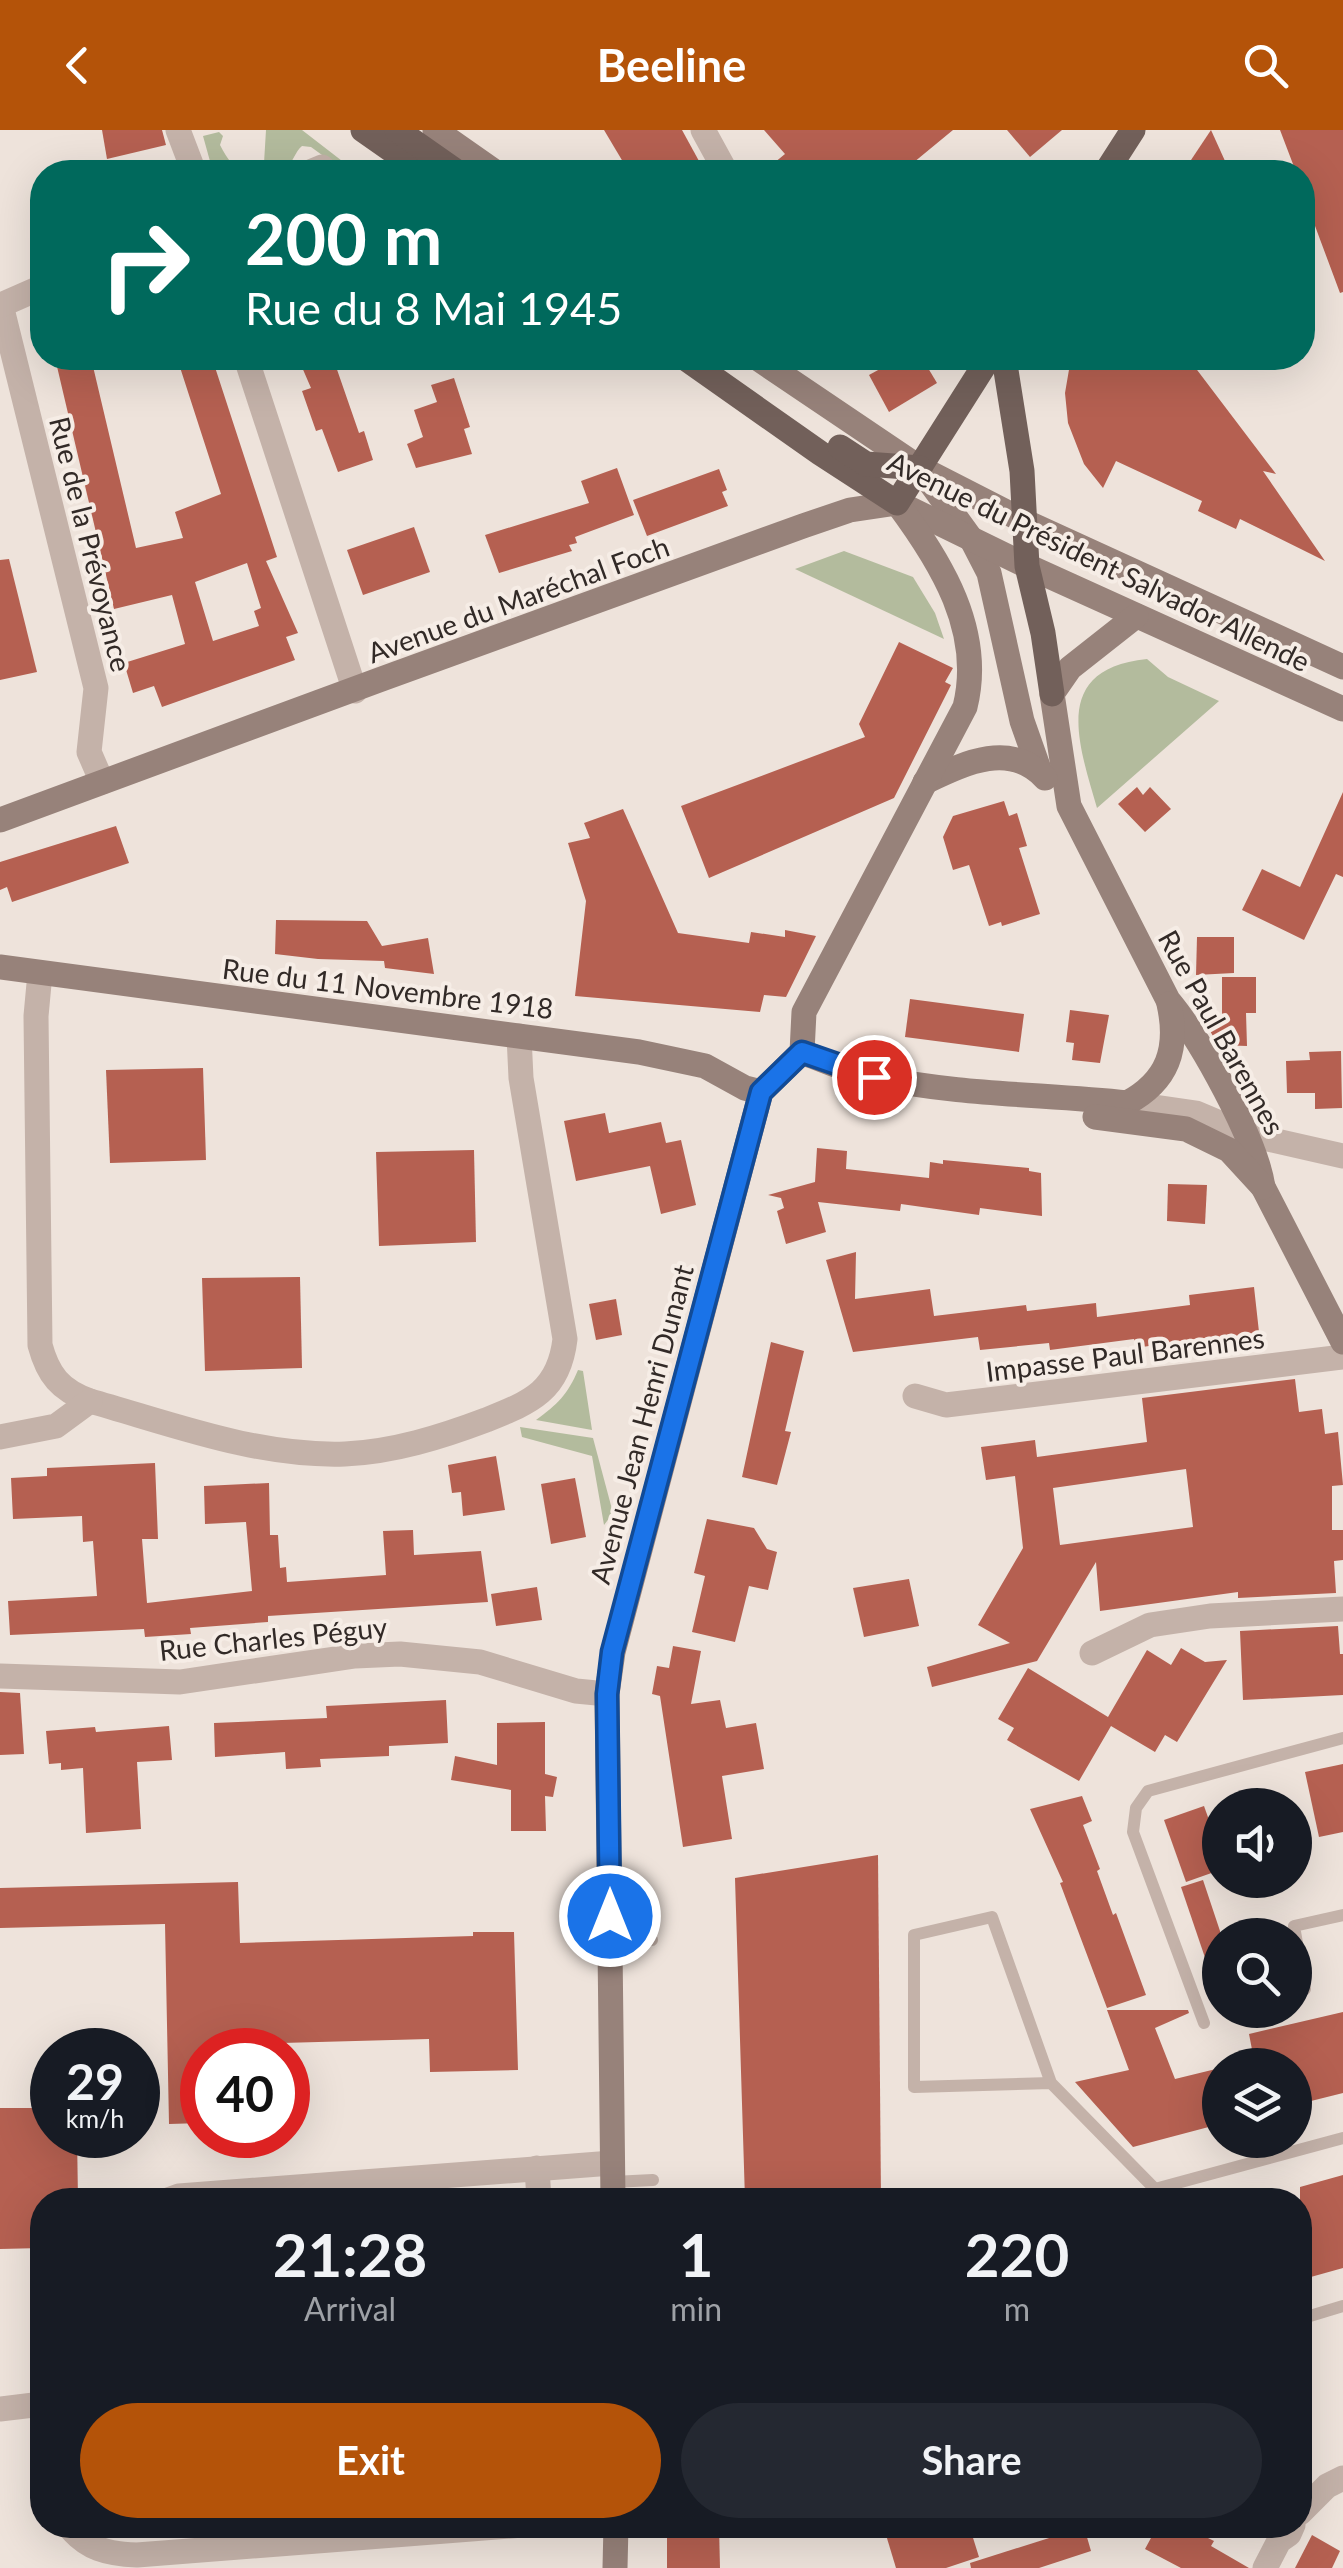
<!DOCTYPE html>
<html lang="en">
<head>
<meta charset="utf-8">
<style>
  :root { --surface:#171b24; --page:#242831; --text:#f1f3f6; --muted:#9ea1a6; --accent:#b45309 }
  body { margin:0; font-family:Lato,sans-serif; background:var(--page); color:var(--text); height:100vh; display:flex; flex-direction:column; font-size:38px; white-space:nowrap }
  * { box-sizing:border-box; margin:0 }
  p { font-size:32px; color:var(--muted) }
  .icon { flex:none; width:55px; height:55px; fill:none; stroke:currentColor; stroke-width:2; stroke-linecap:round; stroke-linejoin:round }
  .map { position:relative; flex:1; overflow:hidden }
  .panel { position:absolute; left:30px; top:2058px; width:1282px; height:350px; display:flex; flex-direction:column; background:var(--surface); border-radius:40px; box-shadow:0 10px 40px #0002 }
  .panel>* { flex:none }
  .banner { position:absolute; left:30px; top:30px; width:1285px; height:210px; border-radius:40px; box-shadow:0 10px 40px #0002; background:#00695c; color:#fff; overflow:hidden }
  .fabs { position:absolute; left:1202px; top:1658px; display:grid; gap:20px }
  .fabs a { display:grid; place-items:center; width:110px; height:110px; border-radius:50%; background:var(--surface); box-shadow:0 10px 40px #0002; font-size:50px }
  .speed { position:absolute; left:30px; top:1898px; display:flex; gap:20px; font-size:50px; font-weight:700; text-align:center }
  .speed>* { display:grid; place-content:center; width:130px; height:130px; border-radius:50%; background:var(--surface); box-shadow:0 10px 40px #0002; line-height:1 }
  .speed small { font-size:25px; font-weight:400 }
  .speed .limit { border:15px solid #d22; background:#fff; color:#111 }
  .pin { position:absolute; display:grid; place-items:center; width:85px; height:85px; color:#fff; margin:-42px; border:5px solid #fff; border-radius:50%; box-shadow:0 2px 10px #0007 }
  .me { position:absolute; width:110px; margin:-55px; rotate:0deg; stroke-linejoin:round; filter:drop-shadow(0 0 8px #0008) }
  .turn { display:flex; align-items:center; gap:35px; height:210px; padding:0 50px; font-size:45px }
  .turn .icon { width:130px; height:130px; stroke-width:2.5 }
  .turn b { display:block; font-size:70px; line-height:85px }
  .eta { display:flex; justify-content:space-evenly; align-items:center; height:170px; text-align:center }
  .eta b { font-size:60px; font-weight:700; line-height:70px }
  .cta { display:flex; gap:20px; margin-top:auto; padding:20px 50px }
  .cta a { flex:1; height:115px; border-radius:60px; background:var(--accent); color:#fff; font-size:40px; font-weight:700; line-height:115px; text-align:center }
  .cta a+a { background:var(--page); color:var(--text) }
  header { display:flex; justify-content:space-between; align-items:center; height:130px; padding:0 50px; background:var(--accent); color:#fff; font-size:45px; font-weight:700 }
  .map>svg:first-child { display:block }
  .green { fill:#b3bb9d }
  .building { fill:#b56051; fill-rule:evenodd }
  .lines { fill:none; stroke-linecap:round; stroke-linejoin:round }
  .lane { stroke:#c4b2a9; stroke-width:12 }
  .street { stroke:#c4b2a9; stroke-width:25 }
  .secondary { stroke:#97827a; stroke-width:25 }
  .primary { stroke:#72605a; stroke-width:25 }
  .route-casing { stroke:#114b97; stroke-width:25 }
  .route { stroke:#1a73e8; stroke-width:18 }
  .labels { text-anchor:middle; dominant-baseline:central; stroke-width:8; stroke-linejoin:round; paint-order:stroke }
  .street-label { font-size:28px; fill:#322a27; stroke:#f6ede6 }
</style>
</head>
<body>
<header><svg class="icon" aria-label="back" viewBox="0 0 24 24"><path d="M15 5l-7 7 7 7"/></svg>Beeline<svg class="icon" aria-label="search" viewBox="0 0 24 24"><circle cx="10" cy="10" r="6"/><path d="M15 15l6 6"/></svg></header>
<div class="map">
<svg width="1343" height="2438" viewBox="0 0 1343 2438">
  <rect width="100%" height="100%" fill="#eee3db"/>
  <g class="green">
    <path d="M266,0H302L346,34L340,38L311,17L302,16C295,22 294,30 288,36C275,48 230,42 213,42L203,6L219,2L223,6L220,15C231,37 241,46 264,33Z"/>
    <path d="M844,421L913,447L935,483L944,509L795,439Z"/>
    <path d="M1147,529L1168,547L1219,571L1097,678C1078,612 1051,539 1147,529Z"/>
    <path d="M578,1240L583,1241L592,1300L536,1290C557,1275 568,1264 578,1240Z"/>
    <path d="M520,1297L593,1308L613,1383L604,1395L592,1326L522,1307Z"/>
  </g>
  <g class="building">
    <path d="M102,0H162L166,15L107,29Z"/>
    <path d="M604,0H682L705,42H629Z"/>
    <path d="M764,0H953L902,42H763L785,24Z"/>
    <path d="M1007,0H1062L1030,27Z"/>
    <path d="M1211,0L1230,42H1183Z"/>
    <path d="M1280,0H1343V162L1340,163L1302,61V42H1296Z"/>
    <path d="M55,228H91L136,418L183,408L175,382L221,364L177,228H212L277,427L266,431L298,503L286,507L295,530L162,577L154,556L133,563L124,533L185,514L172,465L114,479ZM247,433L261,478L254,481L259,496L213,511L195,452Z"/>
    <path d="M298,228H333L359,303L364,301L373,330L338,342L322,299L316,301L302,261L311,258Z"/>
    <path d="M900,228H922L937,253L889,282L869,245Z"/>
    <path d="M1071,228H1188L1276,344L1263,341L1325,431L1240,389L1236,399L1198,381L1202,371L1116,331L1103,358L1084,334L1068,293L1065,263Z"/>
    <path d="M454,248L470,297L464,299L472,324L416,338L407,314L423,307L414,280L437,272L431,255Z"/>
    <path d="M617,338L634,385L575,407L577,413L569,415L572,421L499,443L485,405L589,373L581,351Z"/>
    <path d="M719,339L727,360L722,362L728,376L647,406L633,370Z"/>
    <path d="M414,397L430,442L363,465L347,420Z"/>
    <path d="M9,429L37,542L0,550V430Z"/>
    <path d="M899,512L953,538L945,552L951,555L894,668L709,748L681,676L865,607L859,594Z"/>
    <path d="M1137,657L1143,665L1150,657L1171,679L1145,702L1118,674Z"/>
    <path d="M1343,662V747L1336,744L1304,810L1242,780L1262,739L1300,757Z"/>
    <path d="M1004,671L1009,686L1017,683L1027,716L1019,718L1040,784L1002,796L1001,792L989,796L969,735L953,740L943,707L953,686Z"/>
    <path d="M623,679L678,803L749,813L751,802L785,807V800L816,806L786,867L764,865L760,882L575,866L586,771L568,713L590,708L584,693Z"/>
    <path d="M116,696L129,733L12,772L7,757L0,760V732Z"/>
    <path d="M276,790L367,791L382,816L428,808L434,844L385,838L384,831L318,829L275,824Z"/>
    <path d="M1197,807H1234V843L1196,845Z"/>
    <path d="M1222,847H1256V883H1246L1247,916L1218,915L1205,892H1222Z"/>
    <path d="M910,869L1024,884L1019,922L905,907Z"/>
    <path d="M1070,880L1109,885L1100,933L1072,930L1074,913L1066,912Z"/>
    <path d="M1341,921L1342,978L1315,979V963H1287L1286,931L1310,930L1309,922Z"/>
    <path d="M203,938L206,1030L110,1033L106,940Z"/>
    <path d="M605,983L609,1003L661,992L666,1013L681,1010L696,1075L661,1084L650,1036L576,1051L564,991Z"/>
    <path d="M817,1018L847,1021L846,1039L929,1048L930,1032L943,1034V1030L1029,1038V1041L1041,1043L1042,1086L980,1078L979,1085L901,1074L900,1081L818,1072L826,1102L786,1114L777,1081L784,1078L781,1068L768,1065L815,1052Z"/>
    <path d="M474,1020L476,1112L379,1116L376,1022Z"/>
    <path d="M1168,1054L1207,1055L1205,1094L1167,1091Z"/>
    <path d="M856,1122L855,1169L930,1159L934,1186L1026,1175L1027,1181L1096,1173L1097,1187L1190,1175L1189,1165L1254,1157L1261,1220L1214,1226L1212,1207L1135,1218L1134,1209L1050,1220L1049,1213L980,1220L978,1207L853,1222L826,1130Z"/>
    <path d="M300,1147L302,1238L205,1241L202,1148Z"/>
    <path d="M616,1169L622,1205L596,1210L589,1174Z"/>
    <path d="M771,1212L804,1221L785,1301L791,1302L777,1355L742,1347Z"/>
    <path d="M1295,1249L1299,1282L1322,1279L1325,1304L1338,1302L1343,1355L1332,1356V1400H1343V1430L1334,1431L1336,1463L1238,1468V1462L1100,1481L1096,1432L1037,1531L932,1557L927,1537L1010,1513L978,1495L1023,1418L1015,1346L986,1350L981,1317L1035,1310L1037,1327L1147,1312L1142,1268ZM1186,1339L1193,1397L1060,1415L1053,1358Z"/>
    <path d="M496,1326L505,1380L463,1386L461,1362L452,1363L448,1335Z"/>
    <path d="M155,1333L158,1409H142L147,1473L252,1461L246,1392L205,1394L204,1356L269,1353L270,1405H278L280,1438L286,1437L287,1452L386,1445L383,1401L413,1400L414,1425L481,1421L488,1472L268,1486V1492L190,1498L191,1504L145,1507L144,1499L10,1505L8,1471L97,1466L93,1411L83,1412L82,1386L13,1389L11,1348L47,1346V1338Z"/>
    <path d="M575,1348L586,1407L551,1414L541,1354Z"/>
    <path d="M707,1389L754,1398L767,1419L777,1422L768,1460L749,1456L735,1512L692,1502L705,1446L694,1443Z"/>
    <path d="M909,1449L919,1496L864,1507L853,1458Z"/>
    <path d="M537,1457L542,1490L496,1496L491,1464Z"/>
    <path d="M1338,1496L1340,1524H1343V1565L1243,1570L1240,1501Z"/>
    <path d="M673,1516L701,1521L691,1574L720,1570L726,1598L756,1593L764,1639L722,1646L732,1709L683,1717L660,1566L652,1564L657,1536L669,1538Z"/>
    <path d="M1181,1518L1205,1532L1227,1530L1177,1612L1165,1605L1155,1622L1111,1596L1079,1651L1007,1610L1014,1598L998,1589L1028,1538L1108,1587L1147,1520L1171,1535Z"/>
    <path d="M0,1562L20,1563L24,1624L0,1625Z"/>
    <path d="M446,1570L448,1613L389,1616V1626L320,1629L321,1637L286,1639L285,1622L215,1627L214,1593L327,1588L326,1576Z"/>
    <path d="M545,1592V1644L557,1647L553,1667L545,1666L546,1701H511V1660L451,1650L455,1626L497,1635V1593Z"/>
    <path d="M169,1596L172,1630L137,1632L141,1699L86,1703L83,1638L61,1640V1633L49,1634L46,1601L95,1597L96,1602Z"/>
    <path d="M1343,1634V1702L1319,1707L1305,1642Z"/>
    <path d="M1082,1666L1092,1691L1083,1695L1100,1739L1097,1741L1113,1785L1116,1783L1146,1865L1107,1878L1060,1753L1063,1752L1030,1679Z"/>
    <path d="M1204,1676L1220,1721V1740L1186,1752L1164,1690Z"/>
    <path d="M878,1725L881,2070H745L735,1748Z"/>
    <path d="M1203,1750L1220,1801V1859L1216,1860L1181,1757Z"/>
    <path d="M238,1752L240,1813L473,1806V1802H514L518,1940L430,1942L429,1909L245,1914V1920H202V1993L169,1994L165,1794L0,1798V1758Z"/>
    <path d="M1107,1880H1188L1189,1883L1155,1898L1175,1949L1220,1938V1994L1133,2017L1075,1952L1129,1940Z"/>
    <path d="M1343,1882V1963L1295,1975V1935H1255L1249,1904Z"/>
    <path d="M0,1978H52V2005H77L78,2070H42V2118L0,2119Z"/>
    <path d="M1343,2045V2138L1300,2150V2057Z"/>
    <path d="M667,2395H719L720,2438H667Z"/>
    <path d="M883,2395H969L979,2427L946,2438H896Z"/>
    <path d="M1158,2395H1182L1214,2411L1211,2416L1249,2438H1181L1145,2419Z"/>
    <path d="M1084,2397L1091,2421L1039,2438H971L970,2433Z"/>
    <path d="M1312,2405L1340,2421L1332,2438H1295Z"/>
  </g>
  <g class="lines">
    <g class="lane">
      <path d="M610,1812L652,1810"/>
      <path d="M1305,1859L1294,1796L1343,1785"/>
      <path d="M1204,1893L1133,1702L1136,1678L1148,1661L1343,1608"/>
      <path d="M1051,1953L914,1957V1805L992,1787L1051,1953L1155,2059"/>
      <path d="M613,2052L653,2050"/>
      <path d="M1153,2070L1155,2059L1343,2008"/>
      <path d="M1300,2189L1343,2176"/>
    </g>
    <g class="street">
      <path d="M178,0L194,42"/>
      <path d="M703,0L726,42"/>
      <path d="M310,42L322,37"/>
      <path d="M1,175L96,558L89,622L102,652"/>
      <path d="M1,175L42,157"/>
      <path d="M246,228L355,561"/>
      <path d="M40,843L36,886L40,1215C48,1245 60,1260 90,1271C172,1294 258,1327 345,1324C393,1322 441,1307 486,1290C531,1272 559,1261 565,1209L521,948L519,906"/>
      <path d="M1127,973L1196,983L1246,1004L1343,1026"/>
      <path d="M915,1266L946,1275L1343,1227"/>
      <path d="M0,1307L56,1296L90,1271"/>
      <path d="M1092,1523L1150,1495L1210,1486L1343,1479"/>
      <path d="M0,1546L180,1552L355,1526L400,1524L480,1532L576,1561L607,1564"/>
      <path d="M537,2038L539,2070"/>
      <path d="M168,2070L179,2066L612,2033"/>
      <path d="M0,2279L42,2274"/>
      <path d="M1300,2383L1327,2356L1343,2348"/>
      <path d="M68,2395C86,2419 108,2424 137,2425L523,2395"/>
      <path d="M1265,2438L1279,2411L1289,2404L1293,2395"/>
    </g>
    <g class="secondary">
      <path d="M435,0L495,42"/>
      <path d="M757,228L920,338L1024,391L1343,537"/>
      <path d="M924,344L972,410L989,443L1022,591L1040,642"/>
      <path d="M902,375L1027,436L1343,579"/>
      <path d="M1136,486L1070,538L1052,564L1069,676L1168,870C1200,908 1256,1009 1263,1057L1343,1212"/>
      <path d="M925,652C963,634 1010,610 1045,648"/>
      <path d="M0,690C267,591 535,492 803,396L850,380L897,373"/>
      <path d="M0,837L639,922L705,936L745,958L761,962"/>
      <path d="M802,922C825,931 850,942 875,947C958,965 1043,964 1127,973C1168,951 1179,919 1169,874"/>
      <path d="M1095,987L1186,999L1229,1020L1263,1057"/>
      <path d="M613,2070L607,1564L613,1522L761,962L802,922L804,882L965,577C984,501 941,432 897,373"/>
      <path d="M615,2438L616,2395"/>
    </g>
    <g class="primary">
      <path d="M363,0L423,42"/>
      <path d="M397,0L457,42"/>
      <path d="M1106,42L1133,0"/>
      <path d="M685,228L820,323L897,373L989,228"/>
      <path d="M1004,228L1022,341L1027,436L1043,503L1052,564"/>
      <path d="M840,317L866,334L920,338"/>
    </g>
  </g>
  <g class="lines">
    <g class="route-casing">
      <path id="route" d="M610,1786L607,1564L612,1522L761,962L802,922L874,947"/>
    </g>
    <use href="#route" class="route"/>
  </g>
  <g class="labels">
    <g class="street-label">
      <text transform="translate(91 414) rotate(76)">Rue de la Prévoyance</text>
      <text transform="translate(1099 431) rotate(26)">Avenue du Président Salvador Allende</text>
      <text transform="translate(518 469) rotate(-20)">Avenue du Maréchal Foch</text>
      <text transform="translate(388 858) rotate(7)">Rue du 11 Novembre 1918</text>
      <text transform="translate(1222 902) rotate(61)">Rue Paul Barennes</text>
      <text transform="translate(1125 1224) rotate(-7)">Impasse Paul Barennes</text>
      <text transform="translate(641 1294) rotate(-75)">Avenue Jean Henri Dunant</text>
      <text transform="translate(273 1508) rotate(-6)">Rue Charles Péguy</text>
    </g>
  </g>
</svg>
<div class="fabs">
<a><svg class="icon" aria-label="sound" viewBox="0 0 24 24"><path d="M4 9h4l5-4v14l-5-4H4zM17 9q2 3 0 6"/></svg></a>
<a><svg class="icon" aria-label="search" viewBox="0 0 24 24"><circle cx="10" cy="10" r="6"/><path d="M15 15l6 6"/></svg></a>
<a><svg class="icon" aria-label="layers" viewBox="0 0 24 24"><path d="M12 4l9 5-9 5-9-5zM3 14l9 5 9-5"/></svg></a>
</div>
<div class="speed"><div>29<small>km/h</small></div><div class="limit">40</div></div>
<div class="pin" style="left:874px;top:947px;background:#d93025"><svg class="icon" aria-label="arrive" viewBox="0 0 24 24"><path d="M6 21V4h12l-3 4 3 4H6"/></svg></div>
<svg class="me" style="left:610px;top:1786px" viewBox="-20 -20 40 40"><circle r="17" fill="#1a73e8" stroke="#fff" stroke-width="3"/><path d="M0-11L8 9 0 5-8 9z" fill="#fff"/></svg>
<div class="banner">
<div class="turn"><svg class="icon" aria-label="right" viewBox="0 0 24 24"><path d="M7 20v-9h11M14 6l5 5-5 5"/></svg><div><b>200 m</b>Rue du 8 Mai 1945</div></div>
</div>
<section class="panel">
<div class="eta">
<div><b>21:28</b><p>Arrival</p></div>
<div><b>1</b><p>min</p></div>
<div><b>220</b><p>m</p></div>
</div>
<div class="cta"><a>Exit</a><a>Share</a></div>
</section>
</div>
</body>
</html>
